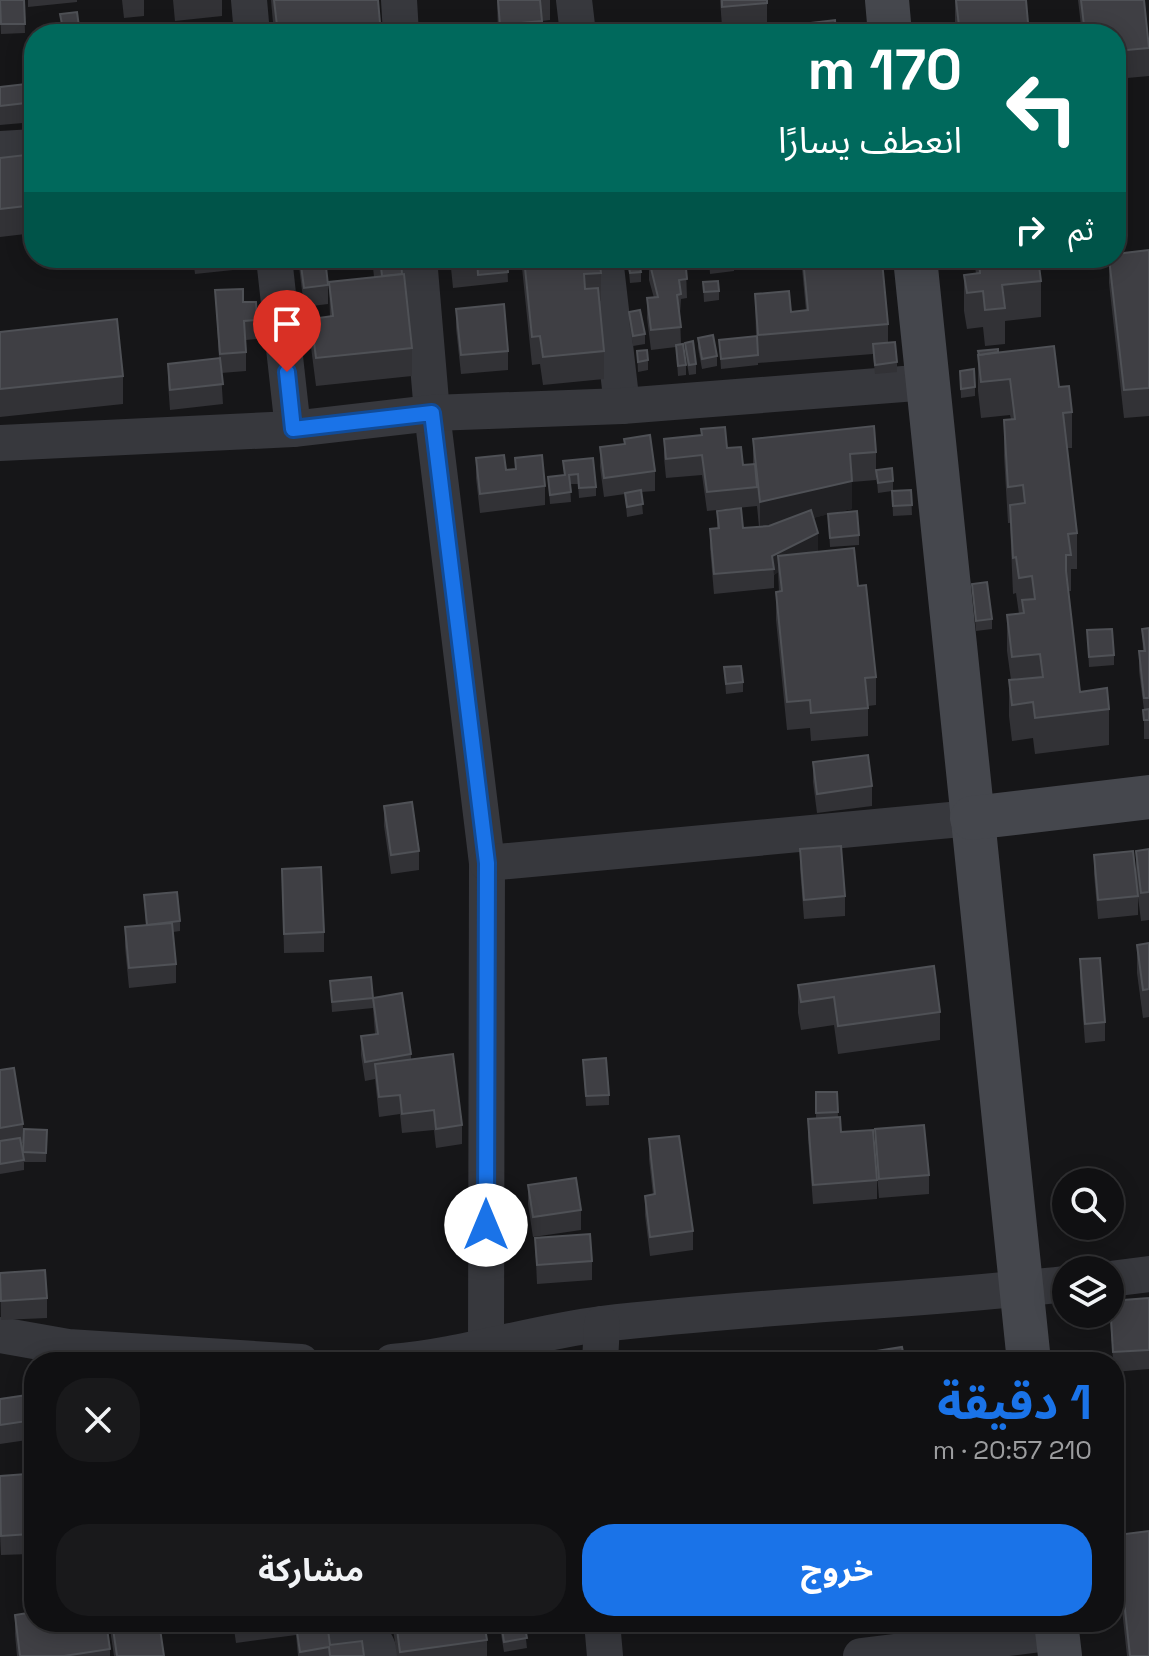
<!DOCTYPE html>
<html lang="ar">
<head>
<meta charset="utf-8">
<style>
  :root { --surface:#101012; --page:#19191b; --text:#f1f3f6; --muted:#9c9d9f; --line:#303032; --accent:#1a73e8 }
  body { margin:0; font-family:"Space Grotesk","Noto Sans Arabic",sans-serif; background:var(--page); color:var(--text); direction:rtl; height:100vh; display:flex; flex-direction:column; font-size:30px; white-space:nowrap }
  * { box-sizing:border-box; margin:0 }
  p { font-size:26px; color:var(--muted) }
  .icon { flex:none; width:44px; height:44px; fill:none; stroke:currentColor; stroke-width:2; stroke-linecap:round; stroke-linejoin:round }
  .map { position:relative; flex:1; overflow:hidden; direction:ltr }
  .side { position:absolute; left:24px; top:1352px; width:1100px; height:280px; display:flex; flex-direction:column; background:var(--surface); border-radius:32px; box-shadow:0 4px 20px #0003,0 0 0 2px var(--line); direction:rtl }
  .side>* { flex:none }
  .hud { position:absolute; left:24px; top:24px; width:1102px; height:244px; border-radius:32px; box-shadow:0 4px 20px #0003,0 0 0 2px var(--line); direction:rtl; background:#00695c; color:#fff; overflow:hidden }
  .fabs { position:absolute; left:1052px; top:1168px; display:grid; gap:16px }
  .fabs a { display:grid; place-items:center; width:72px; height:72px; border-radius:50%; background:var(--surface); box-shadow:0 4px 20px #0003,0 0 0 2px var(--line); font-size:40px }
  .pin { position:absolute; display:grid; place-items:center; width:68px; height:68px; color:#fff; margin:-82px -34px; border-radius:50% 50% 50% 0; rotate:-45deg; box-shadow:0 0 8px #0007 }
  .pin .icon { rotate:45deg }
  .me { position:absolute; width:88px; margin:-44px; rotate:0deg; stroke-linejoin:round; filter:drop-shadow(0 0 6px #0008) }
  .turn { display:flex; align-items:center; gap:28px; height:168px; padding:0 32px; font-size:36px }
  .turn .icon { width:104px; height:104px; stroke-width:2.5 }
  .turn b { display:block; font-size:56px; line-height:68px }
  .then { display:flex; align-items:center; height:76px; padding:0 32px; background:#0003; gap:16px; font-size:30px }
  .round { display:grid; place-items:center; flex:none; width:84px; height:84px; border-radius:32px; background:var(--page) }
  .head { display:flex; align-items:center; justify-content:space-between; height:136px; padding:0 32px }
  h1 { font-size:48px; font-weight:700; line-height:60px; color:var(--accent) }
  .action { display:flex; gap:16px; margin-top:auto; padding:16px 32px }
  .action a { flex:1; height:92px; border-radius:32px; background:var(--accent); color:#fff; font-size:32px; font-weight:700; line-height:92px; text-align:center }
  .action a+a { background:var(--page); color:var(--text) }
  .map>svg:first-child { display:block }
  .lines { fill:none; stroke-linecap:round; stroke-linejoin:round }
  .street { stroke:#37383d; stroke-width:36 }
  .secondary { stroke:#45474d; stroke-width:44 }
  .wall { fill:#323236 }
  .shaded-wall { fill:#212124 }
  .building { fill:#3f3f44; stroke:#4f5156; stroke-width:2 }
  .route-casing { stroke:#114b97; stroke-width:20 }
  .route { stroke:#1a73e8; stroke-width:14 }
</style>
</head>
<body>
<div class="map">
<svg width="1149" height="1656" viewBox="0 0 1149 1656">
  <rect width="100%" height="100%" fill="#161618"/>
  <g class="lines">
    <g class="street">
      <path d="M249,0L252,34"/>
      <path d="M399,0L401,34"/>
      <path d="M574,0L578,34"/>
      <path d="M0,149L34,147"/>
      <path d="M274,258L293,429"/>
      <path d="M419,258L432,413L487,863L486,1346"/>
      <path d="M605,258L622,406"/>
      <path d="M0,443L293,429L432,413L622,406L929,382"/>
      <path d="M487,863L972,818"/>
      <path d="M1110,1279L1149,1274"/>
      <path d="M0,1335L68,1347L301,1362"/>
      <path d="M392,1362C463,1356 530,1333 601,1324C755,1306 911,1301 1066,1284"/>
      <path d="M600,1362L602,1324"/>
      <path d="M318,1622C342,1633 375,1622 380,1656"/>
      <path d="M602,1622L605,1656"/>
      <path d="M861,1656L1057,1632"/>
    </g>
    <g class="secondary">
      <path d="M887,0L890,34"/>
      <path d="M915,258L1029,1362"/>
      <path d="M972,818L1149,797"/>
      <path d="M1056,1622L1060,1656"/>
    </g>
  </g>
  <g class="wall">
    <path d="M24,0L25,33L1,34L0,12Z"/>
    <path d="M28,0H77V2L28,7Z"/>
    <path d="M122,0H144V16L124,18Z"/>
    <path d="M173,0H222V16L175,21Z"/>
    <path d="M271,0H378L381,34H274Z"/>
    <path d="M497,0H550V20L542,21V34H498Z"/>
    <path d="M720,0H767V22L722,26Z"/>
    <path d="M955,0H1026L1029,34H946V28L955,27Z"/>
    <path d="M1078,0H1144L1149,44V76L1116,79V34H1082Z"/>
    <path d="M34,83V122L0,125V87Z"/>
    <path d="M34,154V233L0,237V158Z"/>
    <path d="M1149,250V416L1124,418L1109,283V258Z"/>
    <path d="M193,258H252V268L195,274Z"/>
    <path d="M298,258H325L328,285V304L304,307Z"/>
    <path d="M372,258H401L412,348V376L316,386L311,347V319L330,317L329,282L374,277Z"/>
    <path d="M450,258H507L508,282L453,288Z"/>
    <path d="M521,258H599L601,273V301H599L604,351V379L543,385L540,364L532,365Z"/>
    <path d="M649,258H687V269H686L687,298L681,299L680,314L681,344L686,365V375L678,376L676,347L651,350L647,318V298H654L649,280Z"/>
    <path d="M709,258H734V271L710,274Z"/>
    <path d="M801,258H874L888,324V343L897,362V372L875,374L873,354L758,363V365L721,369L719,340L756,336L755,294L791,312L806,311Z"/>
    <path d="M974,258H1038L1041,281V317L1005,321V344L985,346L983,327L967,329L964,311V275L976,274Z"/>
    <path d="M628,263L641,272V282L630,283Z"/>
    <path d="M703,282L719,291V300L704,302Z"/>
    <path d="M215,290L243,302L257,320V339L246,340V371L221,373L223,404L170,410L168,383V364L219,358Z"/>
    <path d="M456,309L508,351V370L461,374L456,328Z"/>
    <path d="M629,312L645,334V344L633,346L629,322Z"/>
    <path d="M0,332L123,376V404L0,417Z"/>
    <path d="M698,338L717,356V366L702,369L698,348Z"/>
    <path d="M685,343L696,364V374L689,375L685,352Z"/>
    <path d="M637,351L648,360V370L638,372Z"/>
    <path d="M998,352L1059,387L1072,412V448H1067L1077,533V569H1071V591H1068L1080,692L1109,709V745L1035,754L1033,738L1012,741L1009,716V680H1011L1007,651V615L1019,614L1016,593L1013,594L1010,523H1008L1004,456V420L1011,419L1010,415L981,418L978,391V355Z"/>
    <path d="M960,371L975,387V396L961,398Z"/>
    <path d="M701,429L727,448L743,465L753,464V439L876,452V480L852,482V509L832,513L859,535V545L830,547L828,514L813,518L818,552L858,586L876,677V705L868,706V736L811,741L810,728L787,730L776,620V592H779L778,572L774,575V588L714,594L710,548V529L717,528V511L743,528L759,527L757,506L707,511L702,475L666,478L664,458V439L701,435Z"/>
    <path d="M600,447L655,471V491L641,492L643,514L627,517L625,494L604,497L600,467Z"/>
    <path d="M476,458L506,470L515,469V458L545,486V505L480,513L476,478Z"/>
    <path d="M563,461L596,487V496L579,498L578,484H570L571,502L550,504L548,477L564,475Z"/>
    <path d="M876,470L893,481V491L911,490L912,515L893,516L892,491L878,493Z"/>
    <path d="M972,584L992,619V629L976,631Z"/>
    <path d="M1149,628V739H1144V710L1139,671V651H1143L1142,629Z"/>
    <path d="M1087,630L1114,655V665L1089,667Z"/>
    <path d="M724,667L743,682V692L726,694Z"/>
    <path d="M813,762L872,786V806L817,813L813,782Z"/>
    <path d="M384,806L419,851V870L391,874L384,826Z"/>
    <path d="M800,849L845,896V916L804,919L800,869Z"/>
    <path d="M1149,849V920L1141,921L1138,897V915L1098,919L1094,874V855L1136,875V851Z"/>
    <path d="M282,869L324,932V952L284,953Z"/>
    <path d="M144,895L180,921V931L173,932L176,964V983L129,988L125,947V927L146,926Z"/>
    <path d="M1149,943V1017L1143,1018L1137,973V945Z"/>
    <path d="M1080,959L1105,1022V1041L1085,1043L1080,979Z"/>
    <path d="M330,981L373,998L411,1054V1060L462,1125V1144L436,1148L434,1130L402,1133L400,1114L379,1117L375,1079L365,1081L361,1055V1036L375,1034L373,1008L332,1012Z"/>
    <path d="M798,985L940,1012V1040L838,1054L834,1025L801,1030L798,1013Z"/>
    <path d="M583,1060L609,1095V1105L586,1106Z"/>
    <path d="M0,1070L23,1124V1143L21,1144L23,1159L24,1129L47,1130L46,1162H24V1170L0,1174Z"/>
    <path d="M816,1092H837L838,1117L841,1132L877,1180V1199L813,1204L808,1138V1119L816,1118Z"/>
    <path d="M875,1129L929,1175V1194L879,1198L875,1149Z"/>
    <path d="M649,1139L693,1231V1250L650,1256L645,1215V1196L653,1195L649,1159Z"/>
    <path d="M528,1185L581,1210V1230L533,1237L528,1204Z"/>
    <path d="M535,1238L592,1261V1280L537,1284Z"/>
    <path d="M0,1273L47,1298V1318L1,1320Z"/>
    <path d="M1149,1298V1369L1114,1372L1110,1320V1301Z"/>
    <path d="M34,1394V1439L0,1444V1399Z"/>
    <path d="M0,1476L30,1534V1554L1,1555L0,1534Z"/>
    <path d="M1117,1535L1149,1656H1127L1117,1563Z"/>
    <path d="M15,1615L110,1649V1656H17L15,1634Z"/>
    <path d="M111,1622H159L164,1656H114L111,1636Z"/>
    <path d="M233,1622H298V1625L330,1645L364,1656H298L296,1635L236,1643Z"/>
    <path d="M392,1622H484L487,1640V1656H397Z"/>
    <path d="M499,1622H524L527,1648L504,1652Z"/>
  </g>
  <g class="shaded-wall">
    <path d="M852,481V509L760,530V502Z"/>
    <path d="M818,533V552L778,556V572L774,575L772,556Z"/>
  </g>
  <g class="building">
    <path d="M0,0H24L25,24H1Z"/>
    <path d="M274,0H378L381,34H278Z"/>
    <path d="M498,0H540L542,21L500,25Z"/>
    <path d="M722,0H767V3L722,7Z"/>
    <path d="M956,0H1026L1029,34H947L946,28L959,26Z"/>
    <path d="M1081,0H1144L1149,48L1116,51V34H1085Z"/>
    <path d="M77,12L80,34H53L52,25L62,24L60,14Z"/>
    <path d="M835,20L836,34H777L776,27Z"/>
    <path d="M719,27L720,34H700L699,29Z"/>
    <path d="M451,29V34H426V32Z"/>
    <path d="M34,83V102L0,106V87Z"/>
    <path d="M34,154V205L0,209V158Z"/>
    <path d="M1149,250V388L1124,390L1109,258H1116V254Z"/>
    <path d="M300,258H325L328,285L304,288Z"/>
    <path d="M380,258H401L402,274L382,276Z"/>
    <path d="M452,258H477L478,266L453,269Z"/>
    <path d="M477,258H507L508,272L478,275Z"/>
    <path d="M524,258H599L601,273L584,274L585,289L598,288L604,351L543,357L540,336L532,337Z"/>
    <path d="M650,258H668L650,260Z"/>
    <path d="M668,258H685L687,279L679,280L681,294L677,295L681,327L651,330L647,298L658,297L649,260Z"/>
    <path d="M710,258H734V261L710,264Z"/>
    <path d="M803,258H874L875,262L882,261L888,324L758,335L755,294L789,291L791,312L808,310Z"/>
    <path d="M979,258H1038L1041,281L1002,285L1005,308L985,310L983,291L967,293L964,275L980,273Z"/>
    <path d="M639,262L641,272L630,273L628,263Z"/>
    <path d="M404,274L412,348L316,358L311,319L333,316L329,282Z"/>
    <path d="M718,281L719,291L704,292L703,282Z"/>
    <path d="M243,289V302H256L257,320L244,321L246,352L220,354L215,290Z"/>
    <path d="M504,304L508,351L461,355L456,309Z"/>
    <path d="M640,310L645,334L633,336L629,312Z"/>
    <path d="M117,319L123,376L0,389V332Z"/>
    <path d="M713,335L717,356L702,359L698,338Z"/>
    <path d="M757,336L758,355L721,359L719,340Z"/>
    <path d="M693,341L696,364L689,365L685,343Z"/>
    <path d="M895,342L897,362L875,365L873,344Z"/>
    <path d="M683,344L686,365L678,366L676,345Z"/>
    <path d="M1054,346L1059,387L1069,386L1072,412L1063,413L1077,533L1068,534L1071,555H1066V571L1080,692L1107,688L1109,709L1035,718L1033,702L1012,705L1009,680L1043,677L1040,654L1012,657L1007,615L1024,613L1022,600L1035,599L1032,576L1019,578L1016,557L1013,558L1010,505L1025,503L1023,485L1008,487L1004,420L1015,419L1010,379L981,382L978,355Z"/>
    <path d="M998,349V352L979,355L978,351Z"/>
    <path d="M647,350L648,360L638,362L637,351Z"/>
    <path d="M220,358L223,384L170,390L168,364Z"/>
    <path d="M974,369L975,387L961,389L960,371Z"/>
    <path d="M874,426L876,452L850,454L852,481L760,502L753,439Z"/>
    <path d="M725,427L727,448L741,447L743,465L755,464L757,487L707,492L702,455L666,459L664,439L702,435L701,429Z"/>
    <path d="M650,435L655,471L604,478L600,447L625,444L624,439Z"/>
    <path d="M504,455L506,470L516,469L515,458L542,455L545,486L480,494L476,458Z"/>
    <path d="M593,458L596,487L579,488L578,474L569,475L571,492L550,495L548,477L565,475L563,461Z"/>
    <path d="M892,468L893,481L878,483L876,470Z"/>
    <path d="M641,490L643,504L627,507L625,493Z"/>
    <path d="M911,490L912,505L893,506L892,491Z"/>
    <path d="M741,508L743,528L769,526L811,510L818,533L772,556L774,569L714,574L710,529L719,528L717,511Z"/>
    <path d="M857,511L859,535L830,538L828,514Z"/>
    <path d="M854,548L858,586L866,585L876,677L865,678L868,708L811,713L810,700L787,702L776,592L782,591L778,556Z"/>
    <path d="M987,582L992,619L976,621L972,584Z"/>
    <path d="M1149,628V698H1144L1139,651H1145L1142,629Z"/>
    <path d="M1112,629L1114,655L1089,657L1087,630Z"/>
    <path d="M741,666L743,682L726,684L724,667Z"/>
    <path d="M1149,709V720H1144L1143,710Z"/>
    <path d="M868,755L872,786L817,794L813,762Z"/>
    <path d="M412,802L419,851L391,855L384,806Z"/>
    <path d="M841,846L845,896L804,900L800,849Z"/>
    <path d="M1149,849V892L1141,893L1136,851Z"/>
    <path d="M1133,851L1138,896L1098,900L1094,855Z"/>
    <path d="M321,867L324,932L284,934L282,869Z"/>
    <path d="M177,892L180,921L147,925L144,895Z"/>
    <path d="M172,923L176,964L129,968L125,927Z"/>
    <path d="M1149,943V989L1143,990L1137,945Z"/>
    <path d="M1100,958L1105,1022L1085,1024L1080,959Z"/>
    <path d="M934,966L940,1012L838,1026L834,997L801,1002L798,985Z"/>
    <path d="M371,977L373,998L332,1002L330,981Z"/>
    <path d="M402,993L411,1054L365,1062L361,1036L378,1034L373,998Z"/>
    <path d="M453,1054L462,1125L436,1129L434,1110L402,1114L400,1095L379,1097L375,1064Z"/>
    <path d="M606,1058L609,1095L586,1096L583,1060Z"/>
    <path d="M14,1068L23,1124L0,1128V1070Z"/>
    <path d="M816,1092H837L838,1112L816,1113Z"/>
    <path d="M840,1117L841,1132L873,1130L877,1180L813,1185L808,1119Z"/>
    <path d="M924,1125L929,1175L879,1179L875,1129Z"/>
    <path d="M24,1129L47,1130L46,1153L23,1152Z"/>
    <path d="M679,1136L693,1231L650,1237L645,1196L655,1194L649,1139Z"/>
    <path d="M20,1138L24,1160L0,1164V1141Z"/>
    <path d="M576,1178L581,1210L533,1217L528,1185Z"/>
    <path d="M590,1234L592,1261L537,1265L535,1238Z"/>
    <path d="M45,1270L47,1298L1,1301L0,1273Z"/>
    <path d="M1149,1298V1350L1113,1352L1110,1301Z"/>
    <path d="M902,1347L905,1362H859L857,1354Z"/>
    <path d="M828,1357V1362H776V1360Z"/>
    <path d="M34,1394V1420L0,1425V1399Z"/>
    <path d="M26,1474L30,1534L1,1536L0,1476Z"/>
    <path d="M1149,1531V1656H1130L1117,1535Z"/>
    <path d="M34,1612V1622H106L110,1649L64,1656H20L15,1615Z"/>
    <path d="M112,1622H159L164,1656H117Z"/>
    <path d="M315,1622H327L330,1645L362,1641L364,1656H330L329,1647L300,1652L296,1625Z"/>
    <path d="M396,1622H484L487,1640L400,1652Z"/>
    <path d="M501,1622H524L527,1638L504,1642Z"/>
  </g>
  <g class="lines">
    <g class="route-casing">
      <path id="route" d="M287,372L293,429L432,413L487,863L486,1225"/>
    </g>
    <use href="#route" class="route"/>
  </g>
</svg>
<div class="fabs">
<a><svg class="icon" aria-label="search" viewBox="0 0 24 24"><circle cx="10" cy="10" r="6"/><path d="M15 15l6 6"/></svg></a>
<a><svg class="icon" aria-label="layers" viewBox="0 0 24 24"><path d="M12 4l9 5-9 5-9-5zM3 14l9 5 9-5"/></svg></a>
</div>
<div class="pin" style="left:287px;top:372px;background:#d93025"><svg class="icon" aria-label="arrive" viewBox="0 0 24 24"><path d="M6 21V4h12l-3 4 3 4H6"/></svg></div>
<svg class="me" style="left:486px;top:1225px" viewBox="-20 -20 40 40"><circle r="19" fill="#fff"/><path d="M0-13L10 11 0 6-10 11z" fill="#1a73e8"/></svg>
<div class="hud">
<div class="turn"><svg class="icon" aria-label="left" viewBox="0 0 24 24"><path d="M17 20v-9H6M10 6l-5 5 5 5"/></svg><div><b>170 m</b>انعطف يسارًا</div></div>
<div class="then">ثم<svg class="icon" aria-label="right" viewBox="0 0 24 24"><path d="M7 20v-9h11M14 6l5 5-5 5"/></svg></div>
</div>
<section class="side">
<div class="head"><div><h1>1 دقيقة</h1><p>210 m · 20:57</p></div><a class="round"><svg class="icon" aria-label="close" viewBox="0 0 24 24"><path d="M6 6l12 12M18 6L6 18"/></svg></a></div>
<div class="action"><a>خروج</a><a>مشاركة</a></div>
</section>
</div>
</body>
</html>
